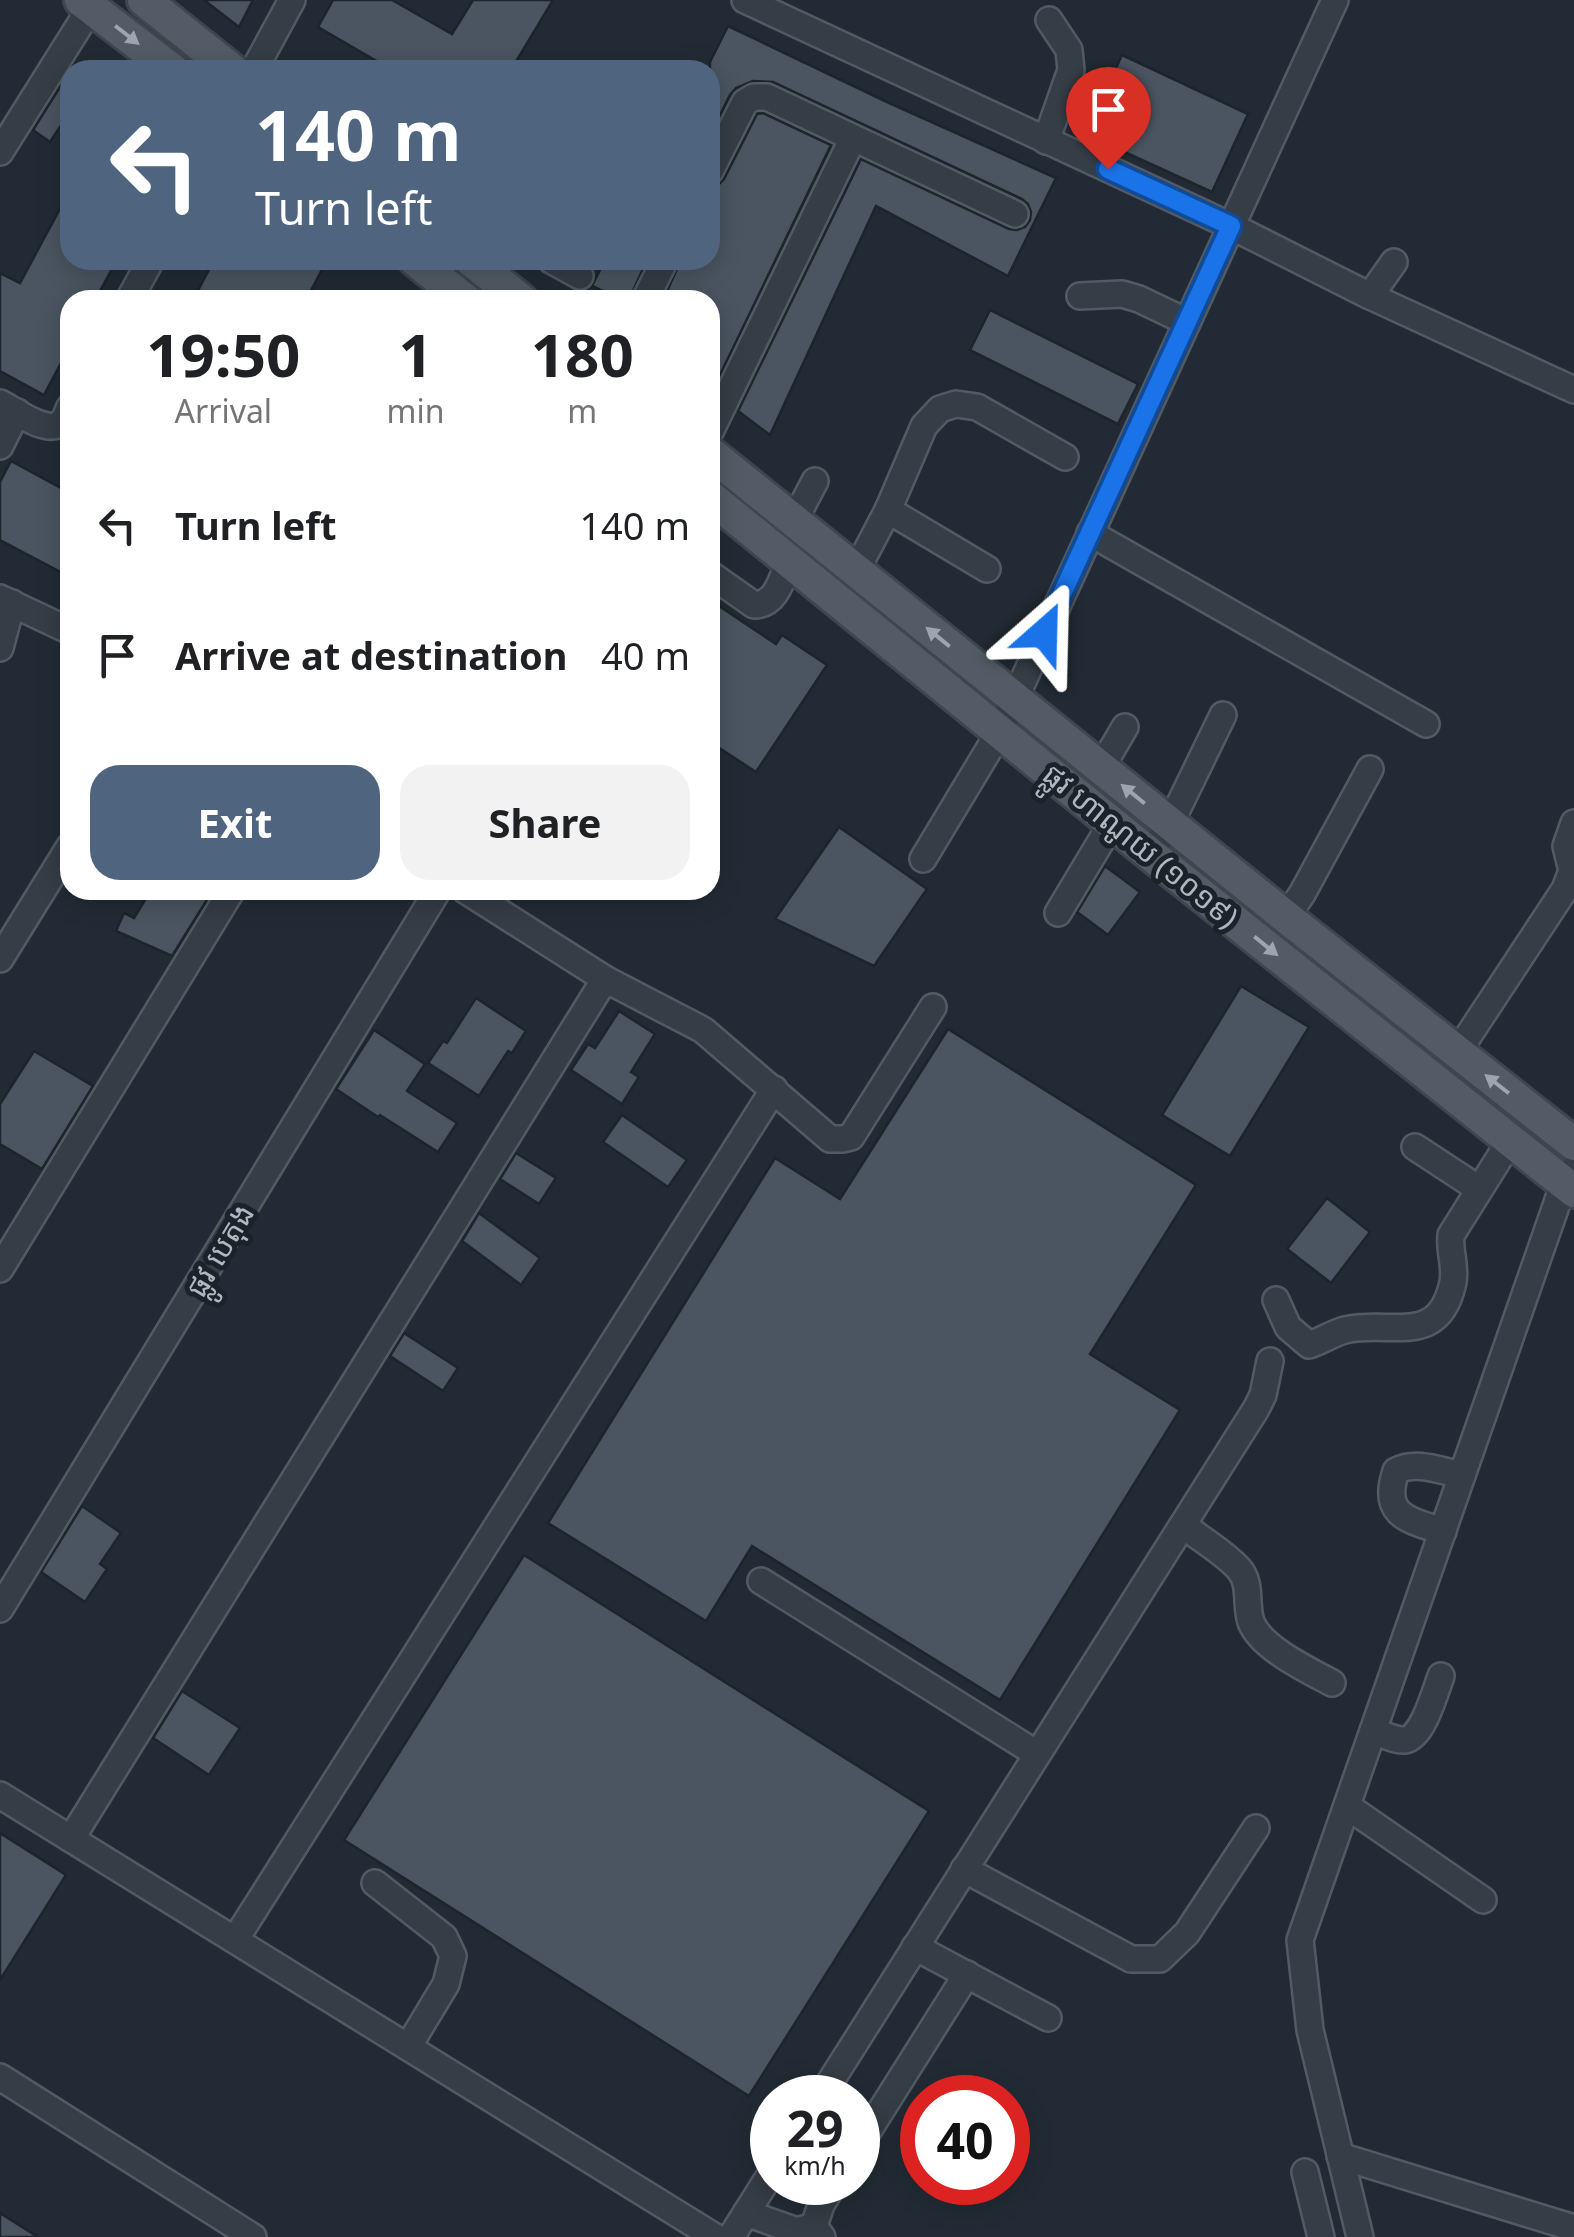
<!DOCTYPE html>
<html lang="en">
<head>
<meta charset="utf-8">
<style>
  :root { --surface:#fff; --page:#f2f2f2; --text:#202124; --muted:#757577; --accent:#4f647f }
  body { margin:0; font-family:"Noto Sans","Noto Sans Khmer",sans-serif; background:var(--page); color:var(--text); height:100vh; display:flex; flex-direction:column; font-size:38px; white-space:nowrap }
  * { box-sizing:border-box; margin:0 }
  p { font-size:32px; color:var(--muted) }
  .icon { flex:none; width:55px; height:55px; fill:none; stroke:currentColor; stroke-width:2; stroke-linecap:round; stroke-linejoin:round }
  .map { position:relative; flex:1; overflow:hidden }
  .details { position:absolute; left:60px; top:290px; width:660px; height:610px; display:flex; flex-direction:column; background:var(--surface); border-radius:30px; box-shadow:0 5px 25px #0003 }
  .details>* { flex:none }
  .hud { position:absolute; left:60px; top:60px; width:660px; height:210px; border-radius:30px; box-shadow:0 5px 25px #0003; background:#4f647f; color:#fff; overflow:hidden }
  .speed { position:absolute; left:750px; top:2075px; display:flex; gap:20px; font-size:50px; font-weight:700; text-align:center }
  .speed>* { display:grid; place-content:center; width:130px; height:130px; border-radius:50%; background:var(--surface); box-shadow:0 5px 25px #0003; line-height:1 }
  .speed small { font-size:25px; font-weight:400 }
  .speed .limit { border:15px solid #d22; background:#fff; color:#111 }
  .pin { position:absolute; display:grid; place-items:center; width:85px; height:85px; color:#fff; margin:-102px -42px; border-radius:50% 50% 50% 0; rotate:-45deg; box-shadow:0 0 10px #0007 }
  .pin .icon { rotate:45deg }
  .me { position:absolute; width:110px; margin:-55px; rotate:25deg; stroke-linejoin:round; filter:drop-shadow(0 0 8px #0008) }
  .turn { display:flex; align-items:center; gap:35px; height:210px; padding:0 30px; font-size:45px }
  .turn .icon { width:130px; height:130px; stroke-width:2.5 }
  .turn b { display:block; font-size:70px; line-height:85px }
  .eta { display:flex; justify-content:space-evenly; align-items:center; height:170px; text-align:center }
  .eta b { font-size:60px; font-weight:700; line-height:70px }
  .action { display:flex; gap:20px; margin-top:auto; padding:20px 30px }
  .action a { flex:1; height:115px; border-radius:30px; background:var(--accent); color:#fff; font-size:40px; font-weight:700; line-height:115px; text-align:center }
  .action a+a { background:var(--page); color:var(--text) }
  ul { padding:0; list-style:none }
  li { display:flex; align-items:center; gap:30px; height:130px; padding:0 30px }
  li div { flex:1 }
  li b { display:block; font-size:38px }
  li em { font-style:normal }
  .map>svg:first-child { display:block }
  .building { fill:#4a5561; stroke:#1c242c; stroke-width:2.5 }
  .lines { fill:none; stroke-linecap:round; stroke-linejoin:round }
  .minor-casing { stroke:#525b63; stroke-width:30 }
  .major-casing { stroke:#3e464f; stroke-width:38 }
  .minor { stroke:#353d46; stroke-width:25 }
  .major { stroke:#535c66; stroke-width:32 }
  .oneway { fill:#9da6b0 }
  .route-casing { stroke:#114b97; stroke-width:25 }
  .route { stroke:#1a73e8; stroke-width:18 }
  .labels { text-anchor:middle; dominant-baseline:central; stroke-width:10; stroke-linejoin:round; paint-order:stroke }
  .street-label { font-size:30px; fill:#afb8c2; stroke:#1a222a }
</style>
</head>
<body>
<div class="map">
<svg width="1574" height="2237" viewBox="0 0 1574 2237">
  <rect width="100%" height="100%" fill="#222b35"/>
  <g class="building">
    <path d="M204,0H253L239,27Z"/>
    <path d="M333,0H392L452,34L473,0H553L511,70H392L318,27Z"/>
    <path d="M728,26L887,102L1056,178L1008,276L876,206L770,435L738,411L861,159L1009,229L1017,230L1025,227L1030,220L1031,212L1028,204L1022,199L773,82L753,81L736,88L730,95L710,135V62Z"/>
    <path d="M1122,55L1248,114L1212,192L1085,134Z"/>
    <path d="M70,71V112L50,142L33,130Z"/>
    <path d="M763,113L831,145L719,377L710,373V300H663L681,260H710V187L718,185L724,179L757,114Z"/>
    <path d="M70,190V260H117L95,300H70V346L44,395L0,371V273L20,283Z"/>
    <path d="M214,260H327L306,300H193Z"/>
    <path d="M605,260H647L629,300H622L592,286Z"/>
    <path d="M990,310L1138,384L1118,424L970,350Z"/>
    <path d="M11,461L70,493V577L0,540V482Z"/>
    <path d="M710,600L776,644L782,635L827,665L756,772L710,742Z"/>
    <path d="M839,827L927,889L874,966L775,919Z"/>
    <path d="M1105,866L1140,892L1108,935L1077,912Z"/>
    <path d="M151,890H213L172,956L116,931L124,913L134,918Z"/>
    <path d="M1241,986L1309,1027L1230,1156L1162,1115Z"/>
    <path d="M476,998L526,1031L512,1053L508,1051L479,1096L428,1063L443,1041L447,1043Z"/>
    <path d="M619,1011L655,1034L631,1072L639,1077L622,1104L571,1070L588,1044L595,1048Z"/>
    <path d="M948,1029L1196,1185L1090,1354L1180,1410L1000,1700L752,1546L706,1621L548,1523L775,1158L840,1199Z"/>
    <path d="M374,1030L425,1064L407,1091L457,1123L438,1152L380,1115L378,1117L336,1089Z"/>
    <path d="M34,1051L93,1086L42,1169L0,1144V1104Z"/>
    <path d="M622,1115L687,1160L668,1187L603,1142Z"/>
    <path d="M516,1153L556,1178L539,1204L500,1179Z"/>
    <path d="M1327,1198L1370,1232L1331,1283L1287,1249Z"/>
    <path d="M479,1213L540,1258L521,1285L462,1241Z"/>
    <path d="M404,1333L458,1368L443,1391L390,1356Z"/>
    <path d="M82,1506L121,1533L100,1564L107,1569L85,1602L41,1572Z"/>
    <path d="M524,1555L929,1811L749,2096L344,1840Z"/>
    <path d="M182,1691L240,1728L209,1775L153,1738Z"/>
    <path d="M0,1833L66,1875L0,1980Z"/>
    <path d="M0,2213L38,2237H0Z"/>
  </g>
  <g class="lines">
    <g class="minor-casing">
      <g id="minor">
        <path d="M745,0L1231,226L1370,296L1574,390"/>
        <path d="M254,70L292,0"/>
        <path d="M1046,141L1071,70L1069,50L1049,20"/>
        <path d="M0,152L91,7"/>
        <path d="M710,171L745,102L754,97H767L1015,214"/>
        <path d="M551,260L580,276"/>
        <path d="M1080,296L1122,294L1139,299L1187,322"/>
        <path d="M1370,296L1394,262"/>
        <path d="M129,300L151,260"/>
        <path d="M645,300L665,260"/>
        <path d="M0,403C14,410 48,436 62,422C66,419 67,412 70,407"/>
        <path d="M710,432L853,138"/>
        <path d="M0,446L17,412"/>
        <path d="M888,510L987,569"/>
        <path d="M794,521L815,481"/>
        <path d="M1090,533L1426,724"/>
        <path d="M856,571L888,510L924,426L940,409L956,404L977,407L1065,457"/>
        <path d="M710,574L754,605C776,605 782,579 789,562"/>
        <path d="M0,598L70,631"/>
        <path d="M0,648L12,603"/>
        <path d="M1101,768L1125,727"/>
        <path d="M1150,854L1170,824L1223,715"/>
        <path d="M923,859L1000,731L1335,0"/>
        <path d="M465,890L605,979L703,1030L830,1139H842L851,1137L933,1007"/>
        <path d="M1058,913L1112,823"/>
        <path d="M1286,917L1302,894L1370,769"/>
        <path d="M0,959L70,846"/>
        <path d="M1457,1053L1565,889L1572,871L1566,846L1574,823"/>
        <path d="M1415,1147L1479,1189"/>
        <path d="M0,1269L232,890"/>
        <path d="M1276,1300L1288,1327L1309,1345C1322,1341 1333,1333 1345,1330C1390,1319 1439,1349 1453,1282C1456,1265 1449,1251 1451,1235L1510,1141"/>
        <path d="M1183,1525C1199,1538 1225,1553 1239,1569C1252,1584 1245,1604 1251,1622C1261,1648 1308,1670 1332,1683"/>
        <path d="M1443,1531C1407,1520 1381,1515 1396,1471C1417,1460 1441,1471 1462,1475"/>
        <path d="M761,1581L1037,1754"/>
        <path d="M0,1609L438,890"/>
        <path d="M1373,1731C1383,1734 1395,1741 1405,1740C1423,1737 1435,1692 1441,1676"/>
        <path d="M0,1795L715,2237"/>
        <path d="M1347,1806L1483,1900"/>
        <path d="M71,1839L605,979"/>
        <path d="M964,1869L1131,1959H1160L1187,1933L1256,1828"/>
        <path d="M375,1883L444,1937L453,1956L446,1984L408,2047"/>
        <path d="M235,1940L774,1089"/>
        <path d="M915,1947L1048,2018"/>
        <path d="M0,2077L253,2237"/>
        <path d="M820,2098L1256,1409L1263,1395L1270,1361"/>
        <path d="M858,2147L967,1974"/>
        <path d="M1340,2156L1574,2228"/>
        <path d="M1305,2172L1321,2237"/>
        <path d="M746,2213L797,2231L814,2226"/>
        <path d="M731,2237L772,2172"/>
        <path d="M822,2237L814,2226L821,2205L835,2182"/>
        <path d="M1360,2237L1310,2030L1300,1940L1564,1183L1574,1169"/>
      </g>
    </g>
    <g class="major-casing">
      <g id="major">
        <path d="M81,0L172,70"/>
        <path d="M144,0L232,70"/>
        <path d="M415,260L465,300"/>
        <path d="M471,260L521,300"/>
        <path d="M710,453L1286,917L1574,1144"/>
        <path d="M710,497L1150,854L1574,1191"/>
      </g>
    </g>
    <use href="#minor" class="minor"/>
    <use href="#major" class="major"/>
  </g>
  <defs><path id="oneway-solid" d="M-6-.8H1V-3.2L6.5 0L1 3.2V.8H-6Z" transform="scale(2.5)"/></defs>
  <g class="oneway">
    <use href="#oneway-solid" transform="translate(127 35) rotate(38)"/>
    <use href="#oneway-solid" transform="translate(938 637) rotate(-141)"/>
    <use href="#oneway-solid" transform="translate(1133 794) rotate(-141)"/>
    <use href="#oneway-solid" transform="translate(1266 946) rotate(39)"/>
    <use href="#oneway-solid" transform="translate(1497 1084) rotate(-142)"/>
  </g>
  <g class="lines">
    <g class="route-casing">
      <path id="route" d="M1044,633L1231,226L1108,169"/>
    </g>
    <use href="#route" class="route"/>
  </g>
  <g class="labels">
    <g class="street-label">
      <text transform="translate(1141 845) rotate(39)">ផ្លូវ ហាណូយ (១០១៩)</text>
      <text transform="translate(219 1250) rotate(-59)">ផ្លូវ បេតុង</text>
    </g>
  </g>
</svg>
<div class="speed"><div>29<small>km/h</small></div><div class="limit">40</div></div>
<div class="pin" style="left:1108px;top:169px;background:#d93025"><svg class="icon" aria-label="arrive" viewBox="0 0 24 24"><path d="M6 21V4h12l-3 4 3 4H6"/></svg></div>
<svg class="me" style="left:1044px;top:633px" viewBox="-20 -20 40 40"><path d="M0-17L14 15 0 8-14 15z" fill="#1a73e8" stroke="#fff" stroke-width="4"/></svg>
<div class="hud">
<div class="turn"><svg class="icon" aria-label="left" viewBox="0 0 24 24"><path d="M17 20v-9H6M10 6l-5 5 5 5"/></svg><div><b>140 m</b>Turn left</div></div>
</div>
<section class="details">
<div class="eta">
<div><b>19:50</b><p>Arrival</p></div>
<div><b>1</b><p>min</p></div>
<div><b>180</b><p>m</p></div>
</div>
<ul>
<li><svg class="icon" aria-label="left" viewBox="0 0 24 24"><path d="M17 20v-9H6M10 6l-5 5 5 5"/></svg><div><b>Turn left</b></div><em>140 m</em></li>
<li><svg class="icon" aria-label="arrive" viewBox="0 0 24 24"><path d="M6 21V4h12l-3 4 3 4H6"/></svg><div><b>Arrive at destination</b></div><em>40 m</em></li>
</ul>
<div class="action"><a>Exit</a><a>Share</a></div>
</section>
</div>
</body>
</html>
